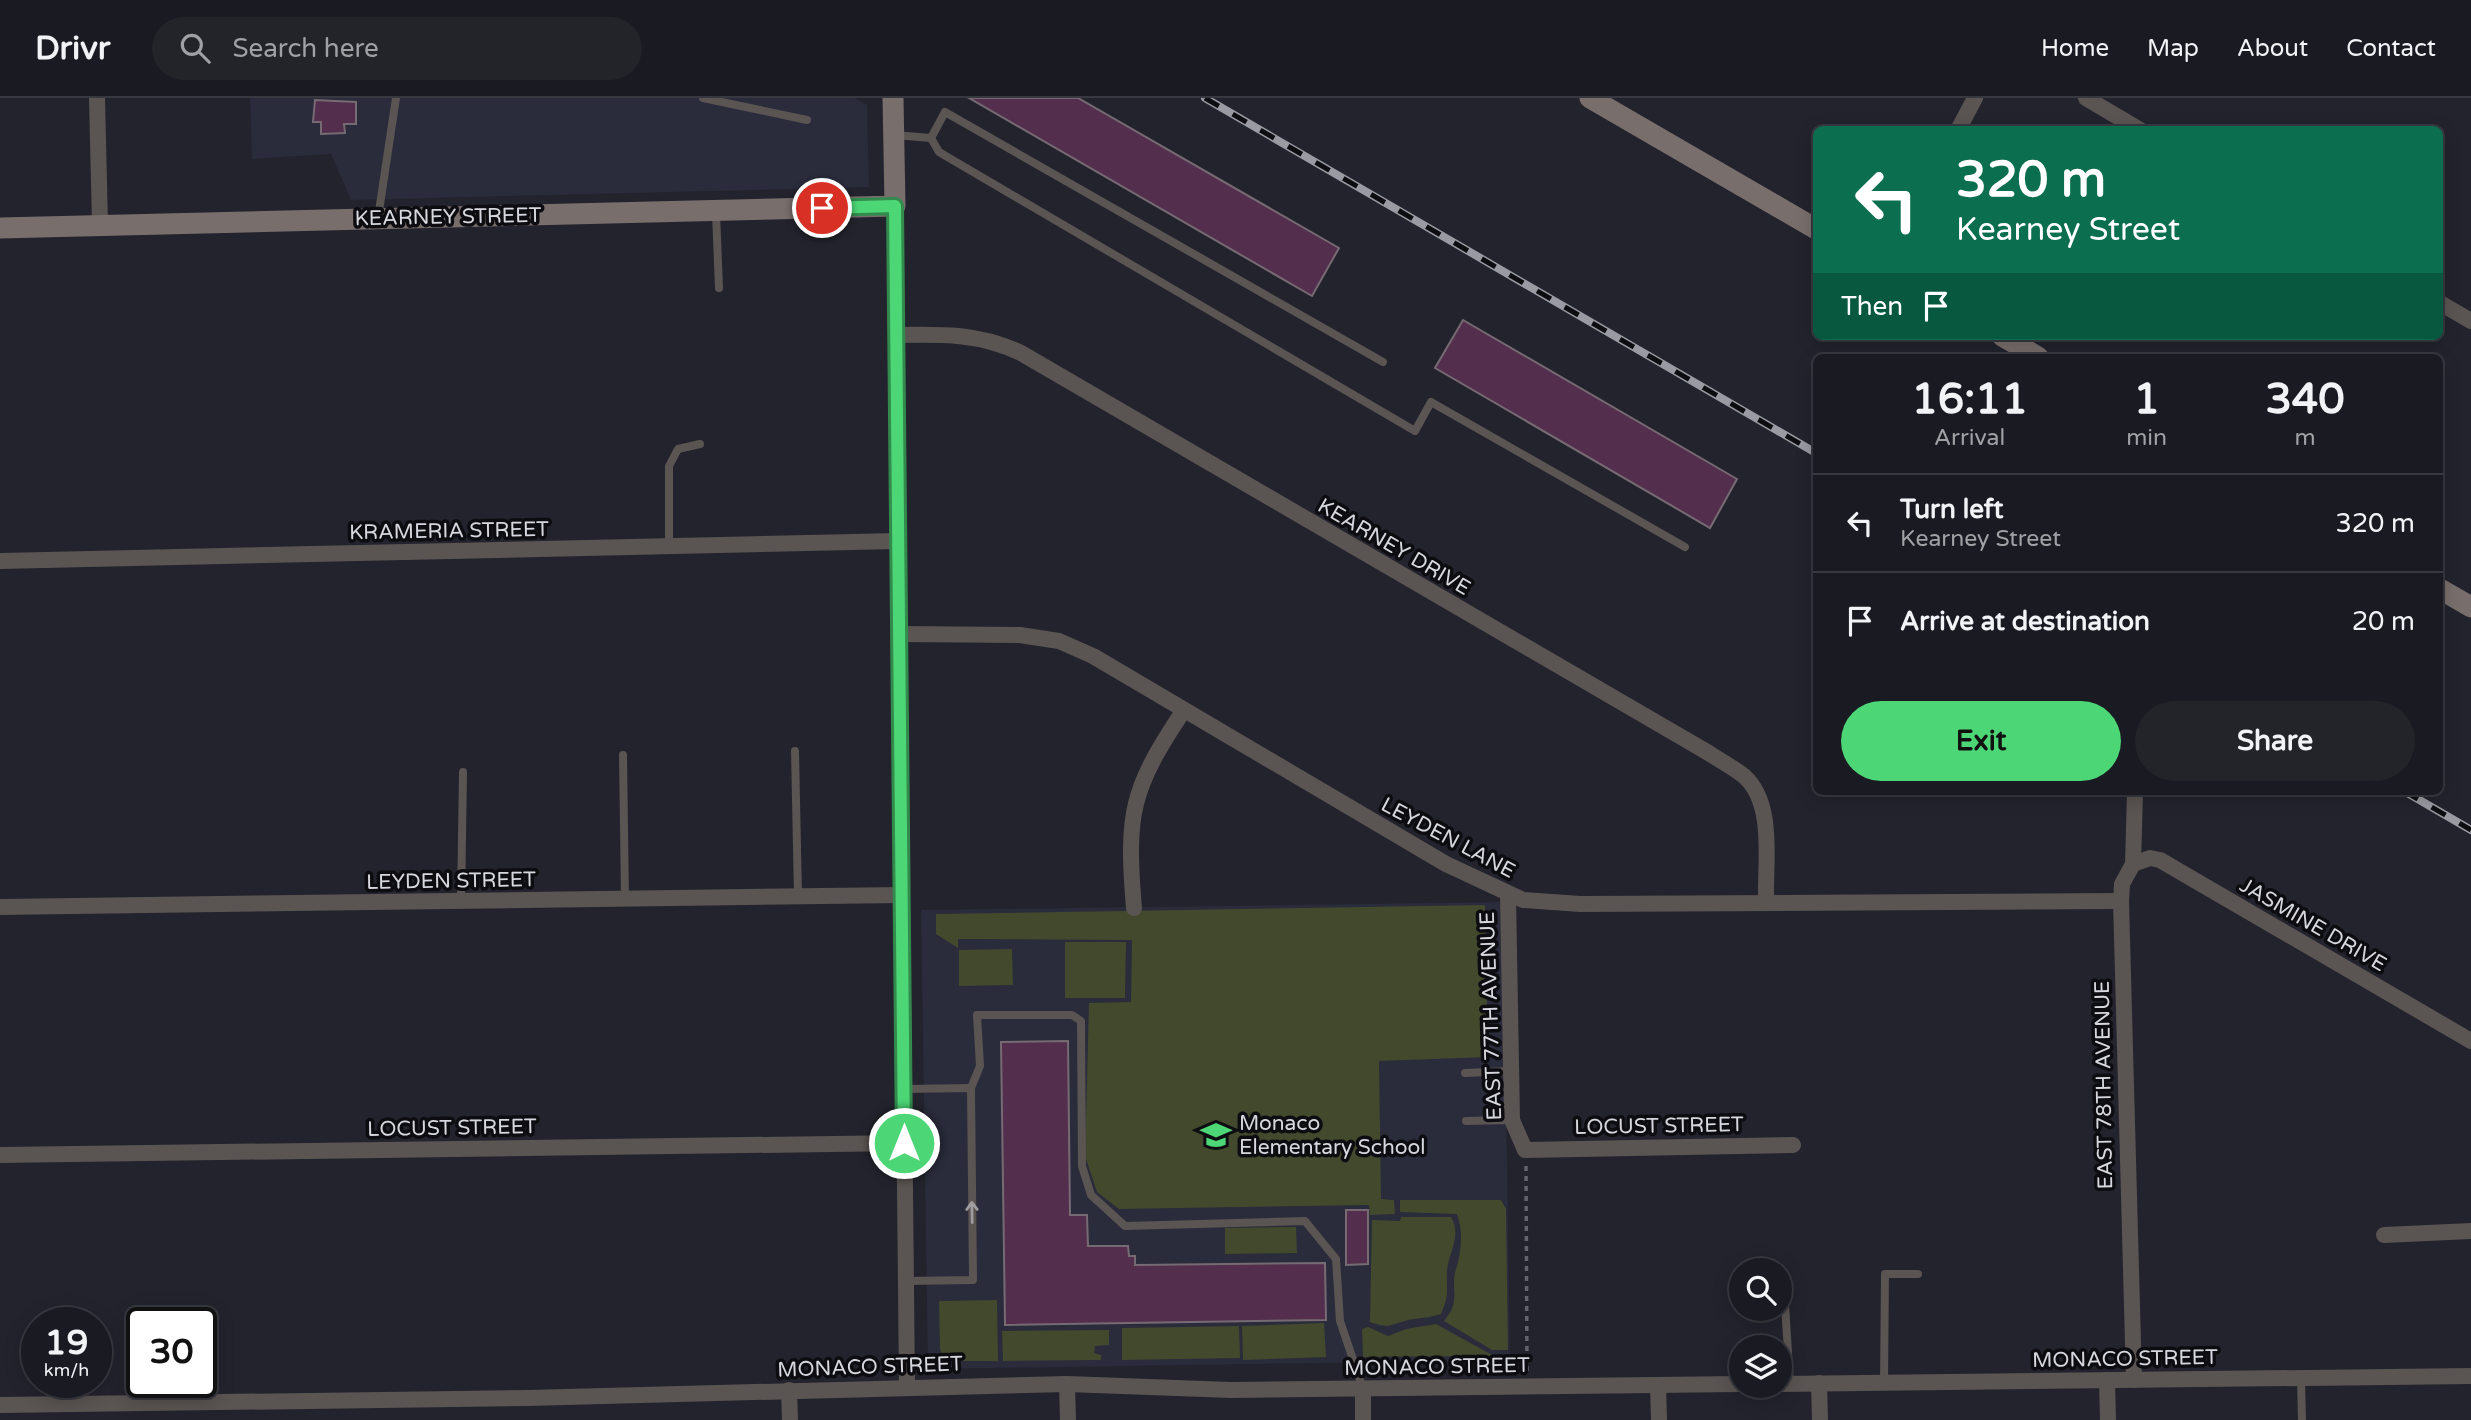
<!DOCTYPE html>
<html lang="en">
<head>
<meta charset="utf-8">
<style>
  :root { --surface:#1a1a22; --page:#23232a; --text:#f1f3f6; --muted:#9fa1a5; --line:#383840; --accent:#4dd676 }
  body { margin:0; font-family:"Varela Round",sans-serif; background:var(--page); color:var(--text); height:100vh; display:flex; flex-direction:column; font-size:26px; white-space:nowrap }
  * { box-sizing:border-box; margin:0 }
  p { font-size:23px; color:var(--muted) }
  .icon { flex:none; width:38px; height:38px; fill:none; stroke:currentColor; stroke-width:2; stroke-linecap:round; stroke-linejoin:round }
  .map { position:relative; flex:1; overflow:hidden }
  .details { position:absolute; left:1813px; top:256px; width:630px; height:441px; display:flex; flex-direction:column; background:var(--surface); border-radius:10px; box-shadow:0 4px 18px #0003,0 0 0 2px var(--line) }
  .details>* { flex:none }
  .top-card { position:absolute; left:1813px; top:28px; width:630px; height:214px; border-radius:10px; box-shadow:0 4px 18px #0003,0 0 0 2px var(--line); background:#0b6e4f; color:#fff; overflow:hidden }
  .buttons { position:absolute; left:1729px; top:1160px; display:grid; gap:14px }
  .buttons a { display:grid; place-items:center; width:63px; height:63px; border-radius:50%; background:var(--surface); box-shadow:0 4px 18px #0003,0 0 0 2px var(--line); font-size:35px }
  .speed { position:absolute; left:21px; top:1209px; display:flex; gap:14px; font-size:35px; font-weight:700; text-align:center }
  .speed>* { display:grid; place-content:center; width:91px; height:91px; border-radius:50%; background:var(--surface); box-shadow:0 4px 18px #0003,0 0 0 2px var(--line); line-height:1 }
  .speed small { font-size:18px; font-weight:400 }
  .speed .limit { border:4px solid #111; border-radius:10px; background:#fff; color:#111 }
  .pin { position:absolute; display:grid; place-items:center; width:60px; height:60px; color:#fff; margin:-30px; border:4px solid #fff; border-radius:50%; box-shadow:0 2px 7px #0007 }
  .me { position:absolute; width:77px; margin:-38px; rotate:0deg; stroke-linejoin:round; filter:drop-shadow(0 0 5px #0008) }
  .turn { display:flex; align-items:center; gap:24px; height:147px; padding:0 28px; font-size:32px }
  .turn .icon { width:91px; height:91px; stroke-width:2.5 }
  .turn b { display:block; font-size:49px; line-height:60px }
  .then { display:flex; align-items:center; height:66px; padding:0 28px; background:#0003; gap:14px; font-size:26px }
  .eta { display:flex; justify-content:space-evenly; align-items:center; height:119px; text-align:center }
  .eta b { font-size:42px; font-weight:700; line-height:49px }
  .action { display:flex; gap:14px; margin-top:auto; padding:14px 28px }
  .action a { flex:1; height:80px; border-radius:42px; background:var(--accent); color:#111; font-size:28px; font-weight:700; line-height:80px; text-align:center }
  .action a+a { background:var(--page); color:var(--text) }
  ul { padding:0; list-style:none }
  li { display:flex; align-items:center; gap:21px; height:98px; padding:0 28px; border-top:2px solid var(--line) }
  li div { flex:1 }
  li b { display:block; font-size:26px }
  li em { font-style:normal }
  header { display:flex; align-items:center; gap:42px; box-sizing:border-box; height:98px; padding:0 35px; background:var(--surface); border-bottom:2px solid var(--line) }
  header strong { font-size:33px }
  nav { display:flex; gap:38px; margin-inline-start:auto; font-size:24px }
  .search { width:490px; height:63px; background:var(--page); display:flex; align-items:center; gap:18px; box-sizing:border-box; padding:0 24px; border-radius:38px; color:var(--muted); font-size:26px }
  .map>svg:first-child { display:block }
  .built { fill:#2a2b3b }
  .green { fill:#43492d }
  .building { fill:#532e4d; stroke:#766b73; stroke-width:2 }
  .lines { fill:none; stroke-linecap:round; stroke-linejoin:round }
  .path { stroke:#62636c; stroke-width:3.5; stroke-dasharray:5 5; stroke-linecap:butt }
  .lane { stroke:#5a5452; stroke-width:8 }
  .street { stroke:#5a5452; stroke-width:16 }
  .secondary { stroke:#786e6c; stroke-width:21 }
  .rail-casing { stroke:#9a9aa2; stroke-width:8 }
  .rail { stroke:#0d0d11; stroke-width:5; stroke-dasharray:16; stroke-linecap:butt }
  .oneway { stroke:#9f9da0 }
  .route-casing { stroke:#328b4d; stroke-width:18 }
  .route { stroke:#4dd676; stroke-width:12 }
  .labels { text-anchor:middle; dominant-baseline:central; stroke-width:7; stroke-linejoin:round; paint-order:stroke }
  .street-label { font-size:21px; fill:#d7d8df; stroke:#0d0d11 }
  .poi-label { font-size:21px; fill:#d7d8df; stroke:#0d0d11; text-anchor:start }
</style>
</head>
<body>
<header>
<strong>Drivr</strong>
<div class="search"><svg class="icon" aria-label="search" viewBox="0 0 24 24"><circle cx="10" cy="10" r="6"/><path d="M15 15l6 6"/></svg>Search here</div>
<nav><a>Home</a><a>Map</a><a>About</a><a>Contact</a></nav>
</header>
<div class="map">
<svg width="2471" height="1322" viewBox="0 0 2471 1322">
  <rect width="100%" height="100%" fill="#23232d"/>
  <g class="built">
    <path d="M250,0H855L867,7L869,89L351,102L331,56L252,61Z"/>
    <path d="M1503,804L1510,1262L928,1271L921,812Z"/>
  </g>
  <g class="green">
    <path d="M1485,807L1488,959L1379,963L1381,1101L1394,1102L1395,1116L1370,1117L1369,1107L1119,1111L1097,1094L1085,1058L1089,905L1131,904L1132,842L958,841V850L936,836V816Z"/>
    <path d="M1065,844H1126L1125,900H1065Z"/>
    <path d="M1012,851L1013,887L959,888V852Z"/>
    <path d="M1400,1102H1501L1506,1111L1508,1252H1492L1444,1223C1461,1203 1451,1193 1455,1175C1461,1154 1464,1137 1457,1116L1400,1114Z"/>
    <path d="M1401,1119H1451C1462,1138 1449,1153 1447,1173C1446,1194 1450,1195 1441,1216C1429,1220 1419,1220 1408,1222C1389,1227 1391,1231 1370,1224L1372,1122L1400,1123Z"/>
    <path d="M1296,1129L1297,1155L1225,1156V1130Z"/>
    <path d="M997,1202L998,1263H944L940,1251L939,1203Z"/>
    <path d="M1324,1225L1326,1259L1243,1262L1242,1228Z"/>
    <path d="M1436,1226L1494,1258L1363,1259L1362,1231L1368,1229L1388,1238L1406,1231Z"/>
    <path d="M1239,1228L1240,1260L1122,1262V1230Z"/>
    <path d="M1109,1232V1247L1095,1248L1094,1255L1101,1257V1262L1003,1263L1002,1233Z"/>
  </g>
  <g class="building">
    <path d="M969,0H1078L1339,150L1312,198Z"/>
    <path d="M315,2L356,4V26H344L345,35L321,36V24H313Z"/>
    <path d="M1463,222L1737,381L1710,430L1435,270Z"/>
    <path d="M1068,943L1070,1117H1087L1088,1148H1128L1129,1158H1135V1167L1325,1165L1326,1222L1005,1227L1001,944Z"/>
    <path d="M1346,1112H1368V1166L1346,1167Z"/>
  </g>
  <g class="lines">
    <path class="path" d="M1526,1068L1527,1273"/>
    <g class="lane">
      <path d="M703,0L807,22"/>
      <path d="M894,37L931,40L945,14L1383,264"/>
      <path d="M931,40L939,54L1415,333L1431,304L1685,449"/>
      <path d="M716,115L719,190"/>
      <path d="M378,120L396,0"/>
      <path d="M669,448V368L678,351L700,346"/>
      <path d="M795,653L798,798"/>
      <path d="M623,657L625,801"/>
      <path d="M461,803L463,674"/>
      <path d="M1465,975L1511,973"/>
      <path d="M971,990L980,968L977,917H1072L1081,923L1082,1068L1091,1097L1125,1128L1305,1123L1336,1161L1340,1223L1363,1291"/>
      <path d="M904,991L971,990L973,1182L906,1183"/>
      <path d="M1466,1023L1512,1022"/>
      <path d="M1761,1167L1764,1172"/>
      <path d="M1780,1198L1785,1207L1790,1286"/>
      <path d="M2301,1280L2302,1322"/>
      <path d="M1884,1285L1885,1176H1918"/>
    </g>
    <g class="street">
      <path d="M97,0L100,127"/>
      <path d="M2086,0L2140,32"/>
      <path d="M1958,32L1975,0"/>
      <path d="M895,108L907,1289"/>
      <path d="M2440,205L2471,223"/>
      <path d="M896,237C942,236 979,235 1021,255L1707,654C1719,662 1733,669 1744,678C1775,705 1765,765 1766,802"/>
      <path d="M0,463L898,443"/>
      <path d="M899,536L1020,537L1059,543L1093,558L1446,766L1523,802L1580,806L2121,803"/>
      <path d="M2133,766L2150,760L2160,762L2471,943"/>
      <path d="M1508,797L1512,1022L1525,1052L1793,1047"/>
      <path d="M0,809L902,797"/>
      <path d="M1134,810C1126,715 1131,691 1184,612"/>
      <path d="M0,1057L904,1045"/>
      <path d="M2384,1137L2471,1133"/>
      <path d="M2107,1282L2108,1322"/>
      <path d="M2134,1282L2121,803L2122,786L2133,766L2135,695"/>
      <path d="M1819,1285L1820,1322"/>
      <path d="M1067,1286L1068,1322"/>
      <path d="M1780,1286L2471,1278"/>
      <path d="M1658,1287L1659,1322"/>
      <path d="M1363,1291V1322"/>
      <path d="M789,1292L790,1322"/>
      <path d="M0,1307L528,1300L1067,1286L1231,1292L1741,1286"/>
    </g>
    <g class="secondary">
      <path d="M1590,0L1816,131"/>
      <path d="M0,130L895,108L893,0"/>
      <path d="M2002,238L2038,259"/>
      <path d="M2440,491L2471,509"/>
    </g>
    <g class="rail-casing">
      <g id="rail">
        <path d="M1205,0L1816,355"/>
        <path d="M2404,693L2471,732"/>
      </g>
    </g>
    <use href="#rail" class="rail"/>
  </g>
  <defs><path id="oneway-shaft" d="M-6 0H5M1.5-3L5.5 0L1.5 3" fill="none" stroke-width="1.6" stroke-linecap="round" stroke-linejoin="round" transform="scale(1.75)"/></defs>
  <use class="oneway" href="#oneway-shaft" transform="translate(972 1114) rotate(-91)"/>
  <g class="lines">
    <g class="route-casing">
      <path id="route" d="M822,110L895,108L904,1045"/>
    </g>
    <use href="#route" class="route"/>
  </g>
  <defs>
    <g id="school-bare" transform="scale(2.415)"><path d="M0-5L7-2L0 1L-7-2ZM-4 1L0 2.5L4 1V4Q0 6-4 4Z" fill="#4dd676" stroke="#0d0d11" stroke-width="2.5" paint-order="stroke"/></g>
  </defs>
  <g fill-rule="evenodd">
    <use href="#school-bare" x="1216" y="1037"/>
  </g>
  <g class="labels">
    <g class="street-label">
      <text transform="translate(448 119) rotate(-1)">KEARNEY STREET</text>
      <text transform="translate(449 433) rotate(-1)">KRAMERIA STREET</text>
      <text transform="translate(1394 449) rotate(30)">KEARNEY DRIVE</text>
      <text transform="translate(1448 740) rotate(28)">LEYDEN LANE</text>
      <text transform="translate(451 783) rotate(-1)">LEYDEN STREET</text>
      <text transform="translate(2313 827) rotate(30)">JASMINE DRIVE</text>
      <text transform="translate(1491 918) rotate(-92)">EAST 77TH AVENUE</text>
      <text transform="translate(2104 987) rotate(-91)">EAST 78TH AVENUE</text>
      <text transform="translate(1659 1028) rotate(-1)">LOCUST STREET</text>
      <text transform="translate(452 1030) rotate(-1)">LOCUST STREET</text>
      <text transform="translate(2125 1261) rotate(-1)">MONACO STREET</text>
      <text transform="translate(870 1269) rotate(-2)">MONACO STREET</text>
      <text transform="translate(1437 1269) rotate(-1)">MONACO STREET</text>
    </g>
    <g class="poi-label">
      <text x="1239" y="1025">Monaco<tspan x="1239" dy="24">Elementary School</tspan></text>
    </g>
  </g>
</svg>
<div class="buttons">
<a><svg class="icon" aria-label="search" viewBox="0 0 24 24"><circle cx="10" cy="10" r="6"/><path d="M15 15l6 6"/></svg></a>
<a><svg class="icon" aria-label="layers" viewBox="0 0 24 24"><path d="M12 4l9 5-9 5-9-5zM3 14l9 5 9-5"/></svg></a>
</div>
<div class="speed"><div>19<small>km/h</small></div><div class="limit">30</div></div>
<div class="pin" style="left:822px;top:110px;background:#d93025"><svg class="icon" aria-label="arrive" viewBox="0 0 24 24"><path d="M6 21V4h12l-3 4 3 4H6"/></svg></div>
<svg class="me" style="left:904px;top:1045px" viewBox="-20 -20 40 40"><circle r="17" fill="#4dd676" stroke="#fff" stroke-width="3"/><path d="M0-11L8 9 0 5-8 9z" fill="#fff"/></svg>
<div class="top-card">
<div class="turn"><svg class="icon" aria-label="left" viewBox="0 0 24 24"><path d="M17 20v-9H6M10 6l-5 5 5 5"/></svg><div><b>320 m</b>Kearney Street</div></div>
<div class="then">Then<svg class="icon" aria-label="arrive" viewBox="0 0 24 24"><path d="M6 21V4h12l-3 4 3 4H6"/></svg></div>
</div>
<section class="details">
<div class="eta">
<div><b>16:11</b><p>Arrival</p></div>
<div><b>1</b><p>min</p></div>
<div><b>340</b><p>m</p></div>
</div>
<ul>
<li><svg class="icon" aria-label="left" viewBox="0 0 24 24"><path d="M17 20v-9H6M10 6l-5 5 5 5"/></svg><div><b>Turn left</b><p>Kearney Street</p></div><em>320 m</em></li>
<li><svg class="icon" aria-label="arrive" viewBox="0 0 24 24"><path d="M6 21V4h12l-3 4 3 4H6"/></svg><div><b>Arrive at destination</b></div><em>20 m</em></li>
</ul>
<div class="action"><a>Exit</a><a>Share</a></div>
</section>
</div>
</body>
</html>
